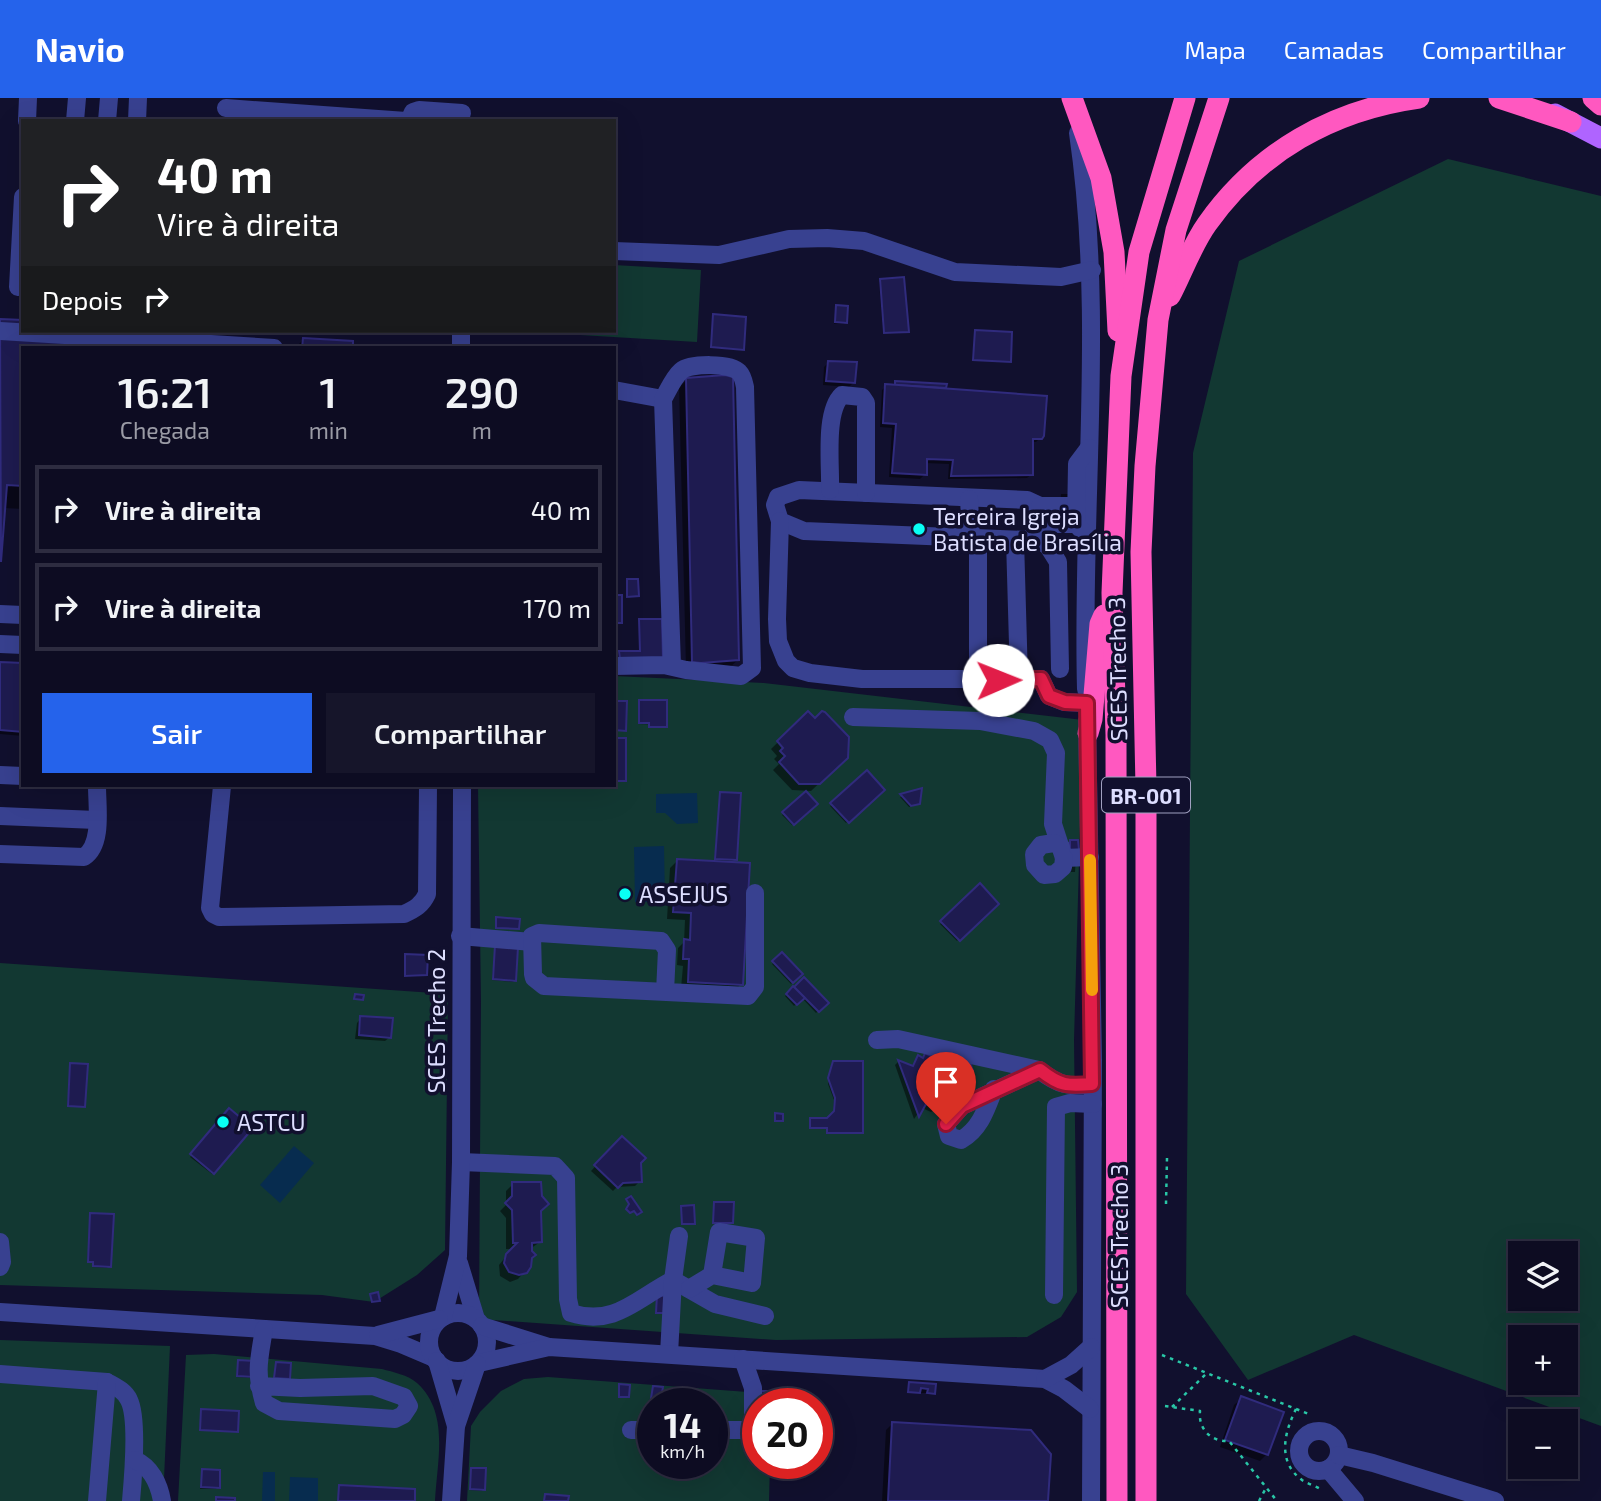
<!DOCTYPE html>
<html lang="pt">
<head>
<meta charset="utf-8">
<style>
  :root { --surface:#0d0c22; --page:#16152a; --text:#f1f3f6; --muted:#9a9ba5; --line:#2d2c40; --accent:#2563eb }
  body { margin:0; font-family:"Exo 2",sans-serif; background:var(--page); color:var(--text); height:100vh; display:flex; flex-direction:column; font-size:26px; white-space:nowrap }
  * { box-sizing:border-box; margin:0 }
  p { font-size:23px; color:var(--muted) }
  .icon { flex:none; width:38px; height:38px; fill:none; stroke:currentColor; stroke-width:2; stroke-linecap:round; stroke-linejoin:round }
  .map { position:relative; flex:1; overflow:hidden }
  .drawer { position:absolute; left:21px; top:248px; width:595px; height:441px; display:flex; flex-direction:column; background:var(--surface); border-radius:0px; box-shadow:0 7px 28px #0002,0 0 0 2px var(--line) }
  .drawer>* { flex:none }
  .top-card { position:absolute; left:21px; top:21px; width:595px; height:214px; border-radius:0px; box-shadow:0 7px 28px #0002,0 0 0 2px var(--line); background:#202124; color:#fff; overflow:hidden }
  .fabs { position:absolute; left:1508px; top:1143px; display:grid; gap:14px }
  .fabs a { display:grid; place-items:center; width:70px; height:70px; border-radius:0px; background:var(--surface); box-shadow:0 7px 28px #0002,0 0 0 2px var(--line); font-size:35px }
  .speed { position:absolute; left:637px; top:1290px; display:flex; gap:14px; font-size:35px; font-weight:700; text-align:center }
  .speed>* { display:grid; place-content:center; width:91px; height:91px; border-radius:50%; background:var(--surface); box-shadow:0 7px 28px #0002,0 0 0 2px var(--line); line-height:1 }
  .speed small { font-size:18px; font-weight:400 }
  .speed .limit { border:10px solid #d22; background:#fff; color:#111 }
  .pin { position:absolute; display:grid; place-items:center; width:60px; height:60px; color:#fff; margin:-72px -30px; border-radius:50% 50% 50% 0; rotate:-45deg; box-shadow:0 0 7px #0007 }
  .pin .icon { rotate:45deg }
  .me { position:absolute; width:77px; margin:-38px; rotate:89deg; stroke-linejoin:round; filter:drop-shadow(0 0 5px #0008) }
  .turn { display:flex; align-items:center; gap:24px; height:147px; padding:0 21px; font-size:32px }
  .turn .icon { width:91px; height:91px; stroke-width:2.5 }
  .turn b { display:block; font-size:49px; line-height:60px }
  .then { display:flex; align-items:center; height:66px; padding:0 21px; background:#0003; gap:14px; font-size:26px }
  .eta { display:flex; justify-content:space-evenly; align-items:center; height:119px; text-align:center }
  .eta b { font-size:42px; font-weight:600; line-height:49px }
  .primary-button { display:flex; gap:14px; margin-top:auto; padding:14px 21px }
  .primary-button a { flex:1; height:80px; border-radius:0px; background:var(--accent); color:#fff; font-size:28px; font-weight:600; line-height:80px; text-align:center }
  .primary-button a+a { background:var(--page); color:var(--text) }
  ul { padding:0; list-style:none }
  li { display:flex; align-items:center; gap:21px; height:88px; margin:0 14px 10px; padding:0 7px; border:4px solid var(--line); border-radius:0px }
  li div { flex:1 }
  li b { display:block; font-size:26px }
  li em { font-style:normal }
  header { display:flex; align-items:center; gap:42px; box-sizing:border-box; height:98px; padding:0 35px; background:var(--accent); color:#fff }
  header strong { font-size:33px }
  nav { display:flex; gap:38px; margin-inline-start:auto; font-size:24px }
  .map>svg:first-child { display:block }
  .green { fill:#123832; fill-rule:evenodd }
  .water { fill:#072c4f }
  .shadow { fill:#0007 }
  .building { fill:#1e1b50; stroke:#302b7d; stroke-width:2 }
  .lines { fill:none; stroke-linecap:round; stroke-linejoin:round }
  .path { stroke:#29c7a7; stroke-width:2.5; stroke-dasharray:3.5 5; stroke-linecap:butt }
  .minor { stroke:#384190; stroke-width:18 }
  .major { stroke:#af64ff; stroke-width:21 }
  .highway { stroke:#ff58c0; stroke-width:21 }
  .route-casing { stroke:#92132f; stroke-width:18 }
  .route { stroke:#e11d48; stroke-width:12 }
  .slow { stroke:#f59e0b; stroke-width:12 }
  .poi-dot { fill:#09fff4; stroke:#11102e; stroke-width:2.5 }
  .labels { text-anchor:middle; dominant-baseline:central; stroke-width:7; stroke-linejoin:round; paint-order:stroke }
  .shield { fill:#11102e; stroke:#a0a0c0; stroke-width:2 }
  .shield-label { font-size:21px; font-weight:bold; fill:#dddeff }
  .poi-label { font-size:23px; fill:#dddeff; stroke:#11102e; text-anchor:start }
  .street-label { font-size:23px; fill:#dddeff; stroke:#11102e }
</style>
</head>
<body>
<header>
<strong>Navio</strong>
<nav><a>Mapa</a><a>Camadas</a><a>Compartilhar</a></nav>
</header>
<div class="map">
<svg width="1601" height="1403" viewBox="0 0 1601 1403">
  <rect width="100%" height="100%" fill="#11102e"/>
  <g class="green">
    <path d="M1448,61L1601,98V1328L1354,1237L1248,1282L1186,1196L1193,355L1239,163ZM1521,1155H1566V1200H1521ZM1521,1239H1566V1284H1521Z"/>
    <path d="M614,167L701,172L697,244L580,237L581,233H614Z"/>
    <path d="M614,578L764,585L1083,622L1074,942L1077,1194L1061,1219L1027,1239L776,1242L479,1221L481,904L478,688H614Z"/>
    <path d="M0,865L448,896L445,1152L417,1177L374,1204L322,1197L0,1187Z"/>
    <path d="M0,1242L170,1248L163,1403H0Z"/>
    <path d="M214,1256L382,1271C393,1274 408,1277 417,1285C450,1315 437,1363 435,1403H178L186,1257Z"/>
    <path d="M548,1279L773,1296V1305L758,1306V1365H770L769,1403H467L471,1328L480,1314L501,1293L524,1281ZM653,1306H712V1365H653Z"/>
  </g>
  <g class="water">
    <path d="M697,695L698,725L677,726L665,715H656V696Z"/>
    <path d="M664,748L665,804H635L634,749Z"/>
    <path d="M294,1048L314,1065L280,1105L260,1087Z"/>
    <path d="M263,1374H275V1403H262Z"/>
    <path d="M290,1379L318,1380V1403H289Z"/>
  </g>
  <g class="shadow">
    <path d="M880,183L907,233L905,235L883,236L879,184Z"/>
    <path d="M837,209L845,225L844,226H834Z"/>
    <path d="M714,218L742,251L740,252L710,250Z"/>
    <path d="M0,222L23,224V233H129L127,250H23V411L4,410L0,455Z"/>
    <path d="M975,234L1009,263H972Z"/>
    <path d="M303,242L351,245V250H295Z"/>
    <path d="M828,265L854,284L849,289L823,287L824,269Z"/>
    <path d="M687,282L738,562L730,569L686,570L679,289Z"/>
    <path d="M896,285L945,289L942,292L1041,339L1036,344H1031L1032,376L1027,380L948,381L949,366L925,365V376L920,381L889,379L892,330L880,329L882,292L886,288Z"/>
    <path d="M1061,396H1070V404L1060,409Z"/>
    <path d="M0,565L23,567V638L0,636Z"/>
    <path d="M639,604L666,627L638,626Z"/>
    <path d="M808,615L847,659L811,693L792,692L773,672L779,666L774,661L777,658L771,651Z"/>
    <path d="M867,674L883,692L846,725L830,708Z"/>
    <path d="M920,693L916,707L909,709L900,699Z"/>
    <path d="M806,695L815,706L792,727L782,717Z"/>
    <path d="M720,696L735,761L730,766L741,886L734,893L681,890L683,868L677,867L678,850L684,844L685,822L667,821L670,770L677,763L714,765Z"/>
    <path d="M1071,744H1077L1075,774H1069Z"/>
    <path d="M980,788L997,806L957,843L940,826Z"/>
    <path d="M495,849L515,882L513,884L492,882Z"/>
    <path d="M782,856L801,876L791,886L772,866Z"/>
    <path d="M405,858L425,877L423,878L404,879Z"/>
    <path d="M804,881L826,905L816,915L802,900L794,908L785,898Z"/>
    <path d="M361,920L390,939L385,943L355,941L357,925Z"/>
    <path d="M925,957L945,966L951,957L962,992L957,997L949,992L937,1011L931,1014L922,1010L914,1021L895,967L899,963L911,969L918,959L921,961Z"/>
    <path d="M833,965L862,1034L860,1036H826V1031H809L811,1022L828,1021L833,1017L834,1002L828,986Z"/>
    <path d="M71,967L83,1008L81,1009H67Z"/>
    <path d="M229,1013L250,1030L212,1076L190,1059Z"/>
    <path d="M622,1040L640,1064V1083L635,1088L617,1089L613,1093L591,1073Z"/>
    <path d="M513,1086L540,1144L530,1151V1168L518,1181L510,1184L500,1178L499,1167L512,1151H506V1120L500,1113L506,1107V1093Z"/>
    <path d="M714,1106L732,1124L730,1126H713Z"/>
    <path d="M91,1117L109,1168L107,1170L92,1169V1165H87Z"/>
    <path d="M238,1263L254,1264L251,1280L236,1279Z"/>
    <path d="M909,1286L934,1288V1295H907Z"/>
    <path d="M1242,1300L1267,1356L1260,1363L1220,1349L1234,1307Z"/>
    <path d="M202,1312L236,1333H199Z"/>
    <path d="M893,1325L1047,1403H882L886,1332Z"/>
    <path d="M471,1372L483,1391L482,1393L469,1392Z"/>
    <path d="M202,1373L218,1389L216,1391H200Z"/>
  </g>
  <g class="building">
    <path d="M904,179L909,234L884,235L880,181Z"/>
    <path d="M836,207L848,208L847,225L835,224Z"/>
    <path d="M713,216L746,219L744,252L711,249Z"/>
    <path d="M0,221L23,222V233H130L129,250H23V388L7,387L1,464Z"/>
    <path d="M975,232L1012,234L1011,264L973,262Z"/>
    <path d="M303,240L353,243V250H302Z"/>
    <path d="M828,263L857,264L855,285L826,283Z"/>
    <path d="M725,277L733,279L739,562L701,565L692,564L686,280Z"/>
    <path d="M895,283L947,286L946,290L895,287Z"/>
    <path d="M885,286L1047,298L1044,338L1042,341H1033V377L951,378L953,362L927,361V377L892,375L896,326L883,325Z"/>
    <path d="M627,481H638L639,498L627,499Z"/>
    <rect x="614" y="497" width="8" height="28"/>
    <path d="M639,521H662L663,561H620L619,553H640Z"/>
    <path d="M0,564L23,565V634L0,632Z"/>
    <path d="M639,602H667V629H649V625H639Z"/>
    <path d="M614,603H627L626,633L614,632Z"/>
    <path d="M808,613L815,620L822,613L825,614L849,639L848,660L820,686H799L779,664L785,658L780,653L783,650L777,643Z"/>
    <rect x="614" y="640" width="12" height="43"/>
    <path d="M867,672L885,692L849,725L830,705Z"/>
    <path d="M922,690L920,706L911,708L900,696Z"/>
    <path d="M806,693L818,706L794,727L782,714Z"/>
    <path d="M720,694L741,695L737,762L715,761Z"/>
    <path d="M1070,742H1078L1079,752H1070Z"/>
    <path d="M677,761L750,765L743,887L688,884L689,861H683L684,841L690,842L691,815L673,814Z"/>
    <path d="M980,785L999,806L960,843L940,823Z"/>
    <path d="M496,819L520,821L519,831L496,830Z"/>
    <path d="M495,847L518,849L516,883L493,881Z"/>
    <path d="M782,854L803,876L793,885L772,863Z"/>
    <path d="M405,856L428,857L427,877L405,878Z"/>
    <path d="M804,879L829,905L819,914L794,889Z"/>
    <path d="M793,888L805,900L797,907L786,896Z"/>
    <path d="M355,896L364,897L363,902L354,901Z"/>
    <path d="M360,918L393,920L391,940L359,937Z"/>
    <path d="M925,955L946,965L951,955L970,964L973,973L963,993L953,988L944,1007L936,1010L926,1006L919,1019L898,962L913,968L918,957L923,960Z"/>
    <path d="M863,963V1035H827V1030H810V1020H827L834,1013L835,1000L828,980L833,963Z"/>
    <path d="M70,965L88,966L85,1009L68,1008Z"/>
    <path d="M229,1010L253,1030L214,1076L190,1056Z"/>
    <path d="M775,1015L783,1016V1023H775Z"/>
    <path d="M622,1038L646,1060L641,1065L642,1084L623,1085L618,1090L594,1067Z"/>
    <path d="M512,1084H541L542,1098L549,1106L541,1113L542,1144L532,1145V1153L536,1157L532,1160L531,1169L527,1175L519,1177L509,1174L504,1165L506,1156L517,1145H513L512,1112L505,1105L512,1098Z"/>
    <path d="M631,1098L642,1114L637,1117L634,1113L630,1115L626,1111L629,1106L626,1101Z"/>
    <path d="M714,1104H734L733,1125H713Z"/>
    <path d="M694,1107L695,1126H682L681,1108Z"/>
    <path d="M90,1115L114,1116L111,1169L93,1168V1164H88Z"/>
    <path d="M378,1194L380,1203L372,1204L370,1196Z"/>
    <path d="M657,1197L665,1198V1215H656Z"/>
    <path d="M238,1262L255,1263L254,1279L237,1278Z"/>
    <path d="M276,1264L291,1265L290,1281L274,1280Z"/>
    <path d="M909,1284L936,1286L935,1296L927,1295L928,1291L921,1290L920,1295L908,1294Z"/>
    <path d="M619,1286L630,1287L629,1299H619Z"/>
    <path d="M653,1288L663,1289L661,1301L651,1300Z"/>
    <path d="M759,1293H769L768,1306H758Z"/>
    <path d="M1241,1298L1284,1314L1268,1357L1225,1342Z"/>
    <path d="M201,1311L239,1313L238,1334L200,1332Z"/>
    <path d="M892,1324L1031,1332L1051,1356L1048,1403H888Z"/>
    <path d="M682,1365H697V1374L682,1373Z"/>
    <path d="M471,1370H486L485,1392L470,1391Z"/>
    <path d="M202,1371L220,1372V1390L201,1389Z"/>
    <path d="M339,1387L415,1391V1403H338Z"/>
    <path d="M545,1396L569,1398L568,1403H544Z"/>
    <path d="M216,1399L235,1400V1403H216Z"/>
  </g>
  <g class="lines">
    <g class="path">
      <path d="M1166,1106L1167,1060"/>
      <path d="M1162,1257L1311,1317"/>
      <path d="M1165,1308L1200,1313C1198,1331 1211,1344 1229,1343L1277,1403"/>
      <path d="M1172,1309L1206,1276"/>
      <path d="M1296,1311C1284,1335 1277,1364 1302,1382C1308,1386 1316,1388 1322,1392"/>
      <path d="M1259,1403L1266,1390"/>
    </g>
    <g class="minor">
      <path d="M226,10L406,23"/>
      <path d="M27,23L28,0"/>
      <path d="M75,23L77,0"/>
      <path d="M107,23L109,0"/>
      <path d="M137,23L138,0"/>
      <path d="M409,23L413,14L419,12L462,15"/>
      <path d="M1078,35C1105,219 1081,406 1086,591"/>
      <path d="M614,153L719,157L789,141L827,140L864,143L955,174L1061,179L1092,172"/>
      <path d="M18,189L23,99"/>
      <path d="M0,233L274,250"/>
      <path d="M461,250V233"/>
      <path d="M614,292L663,301"/>
      <path d="M799,392L1027,402L1040,408C1043,422 1041,436 1027,442L804,433L780,423L775,407L778,399Z"/>
      <path d="M830,392C831,368 824,314 842,297L862,299L866,305V395"/>
      <path d="M969,401L971,440"/>
      <path d="M1040,408H1075"/>
      <path d="M780,423L777,521L778,543L786,563L793,570L810,575L862,581H1041L1049,598L1064,604L1087,605"/>
      <path d="M1040,426H1076"/>
      <path d="M1087,438L1076,426L1077,366L1089,350"/>
      <path d="M1034,439L1048,448L1058,464L1060,571"/>
      <path d="M1015,442L1019,581"/>
      <path d="M0,516L23,517"/>
      <path d="M0,546L23,547"/>
      <path d="M614,568L664,567L686,572L741,578L752,570L745,289C744,284 743,278 739,274C731,265 690,265 681,273C673,280 668,293 663,301L672,568"/>
      <path d="M978,582V441"/>
      <path d="M853,619L980,623L1034,633L1050,642L1056,655L1053,726L1064,760L1090,759"/>
      <path d="M1087,623L1093,962L1091,1403"/>
      <path d="M0,677L23,678"/>
      <path d="M222,688L210,810L213,816L219,819L404,816C415,811 422,807 427,796L428,688"/>
      <path d="M0,718L96,722"/>
      <path d="M1061,749L1054,745L1041,747L1034,756L1035,767L1044,777L1055,776L1063,769L1064,760"/>
      <path d="M0,756L84,759C103,747 97,709 97,688"/>
      <path d="M460,838L532,844"/>
      <path d="M665,894L667,852L661,843L539,835L532,838L533,876L534,880L544,888L748,898L755,889V795"/>
      <path d="M877,942L898,941L1039,972C1060,988 1067,988 1092,987"/>
      <path d="M994,991C986,1012 980,1031 961,1042L949,1038L946,1026L962,1008L1039,972"/>
      <path d="M461,1064L555,1068L566,1080L568,1201L571,1215C615,1229 637,1200 673,1182L715,1206L765,1218"/>
      <path d="M0,1144L2,1164L0,1169"/>
      <path d="M459,1165L476,1221"/>
      <path d="M689,1191L712,1177L752,1185L756,1140L719,1134L712,1177"/>
      <path d="M1054,1197L1056,1009L1070,1005L1093,1006"/>
      <path d="M0,1214L375,1238L401,1246L434,1260"/>
      <circle cx="458" cy="1244" r="29"/>
      <path d="M443,1219L458,1158L461,1064L462,688"/>
      <path d="M482,1228L549,1249"/>
      <path d="M378,1237L439,1221"/>
      <path d="M669,1256L673,1182L679,1138"/>
      <path d="M437,1263L456,1328"/>
      <path d="M479,1265L549,1249L1045,1281L1064,1291L1090,1311"/>
      <path d="M0,1276L107,1284C116,1289 125,1293 129,1302C138,1320 133,1381 131,1403"/>
      <path d="M1045,1281L1071,1267L1091,1249"/>
      <path d="M259,1288L300,1290L373,1288L404,1299L409,1308L403,1317L395,1321L279,1313L264,1305C255,1273 259,1262 264,1231"/>
      <path d="M631,1332H653"/>
      <path d="M712,1332H746L753,1325V1290L743,1261"/>
      <circle cx="1319" cy="1353" r="20"/>
      <path d="M1339,1357L1373,1365L1495,1403"/>
      <path d="M135,1362C151,1369 159,1386 162,1403"/>
      <path d="M1328,1371L1355,1403"/>
      <path d="M97,1403L107,1284"/>
      <path d="M451,1403L456,1328L477,1266"/>
    </g>
    <path class="major" d="M1555,16L1601,40"/>
    <g class="highway">
      <path d="M1072,0L1101,80L1114,154L1118,233"/>
      <path d="M1499,0L1571,24"/>
      <path d="M1593,0L1601,7"/>
      <path d="M1170,198C1182,175 1192,147 1207,126C1258,54 1332,12 1419,0"/>
      <path d="M1088,635L1092,621L1100,526L1104,517"/>
      <path d="M1117,1403L1116,637L1112,495L1121,278L1139,154L1185,0"/>
      <path d="M1146,1403V689L1141,454L1145,368L1158,222L1176,132L1219,0"/>
    </g>
  </g>
  <g class="lines">
    <g class="route-casing">
      <path id="route" d="M946,1026L962,1008L1040,972C1060,988 1067,988 1092,986L1087,605L1065,604L1049,598L1041,581L998,582"/>
    </g>
    <use href="#route" class="route"/>
    <path class="slow" d="M1090,762L1092,892"/>
  </g>
  <g class="poi-dot">
    <circle cx="919" cy="431" r="7"/>
    <circle cx="625" cy="796" r="7"/>
    <circle cx="223" cy="1024" r="7"/>
  </g>
  <g class="labels">
    <rect class="shield" x="1102" y="679.5" width="88" height="35" rx="5"/>
    <g class="shield-label">
      <text x="1146" y="697">BR-001</text>
    </g>
    <g class="poi-label">
      <text x="933" y="418">Terceira Igreja<tspan x="933" dy="26">Batista de Brasília</tspan></text>
      <text x="639" y="796">ASSEJUS</text>
      <text x="237" y="1024">ASTCU</text>
    </g>
    <g class="street-label">
      <text transform="translate(1117 571) rotate(-91)">SCES Trecho 3</text>
      <text transform="translate(436 923) rotate(-90)">SCES Trecho 2</text>
      <text transform="translate(1119 1138) rotate(-90)">SCES Trecho 3</text>
    </g>
  </g>
</svg>
<div class="fabs">
<a><svg class="icon" aria-label="layers" viewBox="0 0 24 24"><path d="M12 4l9 5-9 5-9-5zM3 14l9 5 9-5"/></svg></a>
<a>+</a>
<a>−</a>
</div>
<div class="speed"><div>14<small>km/h</small></div><div class="limit">20</div></div>
<div class="pin" style="left:946px;top:1026px;background:#d93025"><svg class="icon" aria-label="arrive" viewBox="0 0 24 24"><path d="M6 21V4h12l-3 4 3 4H6"/></svg></div>
<svg class="me" style="left:998px;top:582px" viewBox="-20 -20 40 40"><circle r="19" fill="#fff"/><path d="M0-13L10 11 0 6-10 11z" fill="#e11d48"/></svg>
<div class="top-card">
<div class="turn"><svg class="icon" aria-label="right" viewBox="0 0 24 24"><path d="M7 20v-9h11M14 6l5 5-5 5"/></svg><div><b>40 m</b>Vire à direita</div></div>
<div class="then">Depois<svg class="icon" aria-label="right" viewBox="0 0 24 24"><path d="M7 20v-9h11M14 6l5 5-5 5"/></svg></div>
</div>
<section class="drawer">
<div class="eta">
<div><b>16:21</b><p>Chegada</p></div>
<div><b>1</b><p>min</p></div>
<div><b>290</b><p>m</p></div>
</div>
<ul>
<li><svg class="icon" aria-label="right" viewBox="0 0 24 24"><path d="M7 20v-9h11M14 6l5 5-5 5"/></svg><div><b>Vire à direita</b></div><em>40 m</em></li>
<li><svg class="icon" aria-label="right" viewBox="0 0 24 24"><path d="M7 20v-9h11M14 6l5 5-5 5"/></svg><div><b>Vire à direita</b></div><em>170 m</em></li>
</ul>
<div class="primary-button"><a>Sair</a><a>Compartilhar</a></div>
</section>
</div>
</body>
</html>
